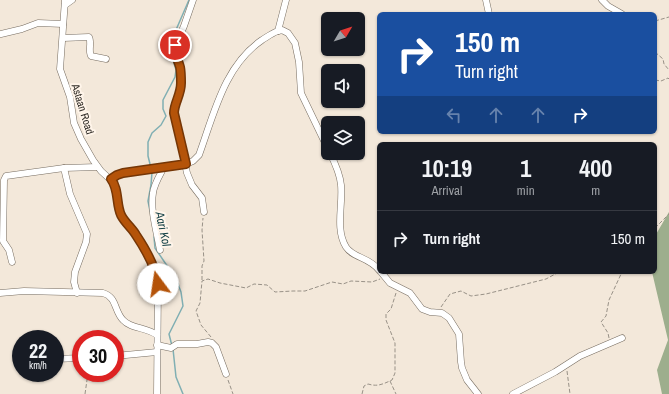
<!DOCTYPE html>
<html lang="en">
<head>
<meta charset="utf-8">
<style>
  :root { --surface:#171b24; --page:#20242c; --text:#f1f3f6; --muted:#9ea1a6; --line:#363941 }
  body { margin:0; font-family:"Archivo Narrow",sans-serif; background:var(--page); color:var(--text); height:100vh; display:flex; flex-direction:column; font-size:15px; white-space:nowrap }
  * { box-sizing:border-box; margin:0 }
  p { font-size:13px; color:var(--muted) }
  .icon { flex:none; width:22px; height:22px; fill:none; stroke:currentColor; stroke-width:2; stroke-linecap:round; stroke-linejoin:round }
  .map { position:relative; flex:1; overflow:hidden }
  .side { position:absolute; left:377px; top:142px; width:280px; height:132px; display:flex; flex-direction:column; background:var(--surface); border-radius:6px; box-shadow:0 1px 3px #0004 }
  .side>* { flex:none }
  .banner { position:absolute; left:377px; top:12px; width:280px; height:122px; border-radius:6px; box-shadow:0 1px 3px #0004; background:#1a4fa0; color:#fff; overflow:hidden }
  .needle { width:26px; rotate:51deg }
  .tools { position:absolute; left:321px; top:12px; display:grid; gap:8px }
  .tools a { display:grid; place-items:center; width:44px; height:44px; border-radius:6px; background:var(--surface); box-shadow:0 1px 3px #0004; font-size:20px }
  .speed { position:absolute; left:12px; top:330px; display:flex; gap:8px; font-size:20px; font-weight:700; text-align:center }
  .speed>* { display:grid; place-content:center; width:52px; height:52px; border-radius:50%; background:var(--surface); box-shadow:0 1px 3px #0004; line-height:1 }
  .speed small { font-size:10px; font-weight:400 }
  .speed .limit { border:6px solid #d22; background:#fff; color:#111 }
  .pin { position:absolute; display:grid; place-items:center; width:34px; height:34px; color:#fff; margin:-17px; border:2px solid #fff; border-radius:50%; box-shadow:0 1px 4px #0007 }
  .me { position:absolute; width:44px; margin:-22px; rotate:346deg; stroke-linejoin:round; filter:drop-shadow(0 0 3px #0008) }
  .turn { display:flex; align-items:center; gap:14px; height:84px; padding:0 12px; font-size:18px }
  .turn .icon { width:52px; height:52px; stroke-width:2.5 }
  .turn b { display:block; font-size:28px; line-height:34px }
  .lanes { display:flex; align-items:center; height:38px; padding:0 12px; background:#0003; justify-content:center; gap:20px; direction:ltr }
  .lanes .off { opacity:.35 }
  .eta { display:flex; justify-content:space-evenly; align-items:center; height:68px; text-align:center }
  .eta b { font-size:24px; font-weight:700; line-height:28px }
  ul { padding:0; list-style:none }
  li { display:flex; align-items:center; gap:12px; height:56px; padding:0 12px; border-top:1px solid var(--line) }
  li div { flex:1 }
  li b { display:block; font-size:15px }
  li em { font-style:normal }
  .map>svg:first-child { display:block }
  .forest { fill:#9dae8d }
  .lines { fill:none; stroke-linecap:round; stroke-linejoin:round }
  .stream { stroke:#80afb3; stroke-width:1.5 }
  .minor-casing { stroke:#766c60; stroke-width:7 }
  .path { stroke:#989187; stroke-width:1; stroke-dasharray:4 2; stroke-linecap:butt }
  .minor { stroke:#fff; stroke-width:6 }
  .route-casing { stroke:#753606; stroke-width:10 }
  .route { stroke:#b45309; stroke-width:7 }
  .labels { text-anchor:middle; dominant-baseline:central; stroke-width:4; stroke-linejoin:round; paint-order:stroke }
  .street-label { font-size:11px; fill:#322e29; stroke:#fff5ea }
  .water-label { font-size:12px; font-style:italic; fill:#164247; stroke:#fff5ea }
</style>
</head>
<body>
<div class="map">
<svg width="669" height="394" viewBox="0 0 669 394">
  <rect width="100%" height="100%" fill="#f3e8da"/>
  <path class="forest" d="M669,212V394H662L657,370L668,340L652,272H655V236Z"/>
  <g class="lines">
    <g class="stream">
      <path d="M151,168L148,156V142L152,133L161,125L166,116L163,109V100L175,77L176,70L169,46L189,0"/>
      <path d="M150,211L148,201L151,185L152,172"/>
      <path d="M154,237L155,248L176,279L181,292L183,306L169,334L172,346"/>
      <path d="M173,349L176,377L183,394"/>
    </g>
    <g class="minor-casing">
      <g id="minor">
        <path d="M65,0L60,69L70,97L74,123L81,139L93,160L101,171L113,182L121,215L136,235L152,263L156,273L158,284L157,394"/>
        <path d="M193,0L184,26L175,47L180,67L181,81L180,91L174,110V113L187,173L192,185L202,198L204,212"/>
        <path d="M486,0L489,14"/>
        <path d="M602,0L608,6L622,14"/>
        <path d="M65,5L72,0"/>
        <path d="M278,31L286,0"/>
        <path d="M1,34L22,29L38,23L63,24"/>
        <path d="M63,38L89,37C92,43 88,50 91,56L106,59"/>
        <path d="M330,153C335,163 340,174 341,185C343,205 335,229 346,247C353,258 369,257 379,270"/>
        <path d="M64,168L70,194L87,234L86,242L75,272L74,282L77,293"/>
        <path d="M111,179L117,175L123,173L186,164L193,161L199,155C214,114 224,66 262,40C267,37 272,33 278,31L282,30L288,33L295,43L299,62L301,93L328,149"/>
        <path d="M160,250C157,233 150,210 153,193C154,184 160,175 164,167"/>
        <path d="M12,262L9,250L3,241L4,180L6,176L64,168L97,167"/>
        <path d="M381,272L390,283L410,293L422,309L430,312L442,313L449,318L459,334L461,362L462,368L467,380L478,394"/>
        <path d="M0,293L24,291L103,293C117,297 114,311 123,320C131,329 146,327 157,335"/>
        <path d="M157,345L171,348L177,344H197L208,342L212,343L216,347L226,374"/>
        <path d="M115,356L157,352"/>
        <path d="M55,359L81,358"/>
        <path d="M513,394L555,372L580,356L622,338"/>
      </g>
    </g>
    <g class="path">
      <path d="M655,21L669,17"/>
      <path d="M655,52L663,59L664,64L669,70"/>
      <path d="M655,80L661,81L668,78L669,79"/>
      <path d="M655,228L669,214"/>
      <path d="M202,280V266L204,261L202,230L203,218"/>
      <path d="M441,307L450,294L461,291L471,296L486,294L546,279L559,272"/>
      <path d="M211,337L201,325L196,311L200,303L202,281L208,279L220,283L246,288L254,284L267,285L275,292L293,291H305L332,282L343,284L351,281L372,282L380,279"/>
      <path d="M609,338L608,333L601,322L606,316L609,300L622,272"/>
      <path d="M567,371L570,394"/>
      <path d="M228,380L233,394"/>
      <path d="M390,381L396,394"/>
      <path d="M85,394L88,373"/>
      <path d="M362,394L364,386L368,384C378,387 383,384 392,380L395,373V343L386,320V314L391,309L396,293"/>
    </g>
    <use href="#minor" class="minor"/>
  </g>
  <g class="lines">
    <g class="route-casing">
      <path id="route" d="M158,284C156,267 146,250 136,235C132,228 125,223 121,215C116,204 119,189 111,179L117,175L123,173L186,164L174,113C174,103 181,95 181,83C181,78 181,72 180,67C178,60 174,53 175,45"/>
    </g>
    <use href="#route" class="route"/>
  </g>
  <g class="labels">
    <g class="street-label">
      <text transform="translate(83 109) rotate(73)">Astaan Road</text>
    </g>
    <g class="water-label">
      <text transform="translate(163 229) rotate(78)">Aari Kol</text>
    </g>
  </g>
</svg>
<div class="tools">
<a><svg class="needle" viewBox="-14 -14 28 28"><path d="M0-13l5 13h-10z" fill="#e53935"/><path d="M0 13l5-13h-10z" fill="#9ea1a6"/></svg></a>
<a><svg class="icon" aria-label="sound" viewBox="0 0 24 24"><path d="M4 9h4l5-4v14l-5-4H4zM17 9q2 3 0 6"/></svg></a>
<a><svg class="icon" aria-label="layers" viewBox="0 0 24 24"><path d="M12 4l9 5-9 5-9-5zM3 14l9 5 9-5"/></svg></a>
</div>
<div class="speed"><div>22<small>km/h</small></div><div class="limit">30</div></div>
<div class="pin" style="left:175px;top:45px;background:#d93025"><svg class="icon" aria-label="arrive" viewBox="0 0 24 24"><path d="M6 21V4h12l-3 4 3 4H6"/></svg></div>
<svg class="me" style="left:158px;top:284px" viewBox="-20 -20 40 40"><circle r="19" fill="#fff"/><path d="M0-13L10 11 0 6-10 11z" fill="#b45309"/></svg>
<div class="banner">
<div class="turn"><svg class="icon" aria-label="right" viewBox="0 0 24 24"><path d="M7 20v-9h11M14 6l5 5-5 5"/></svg><div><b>150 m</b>Turn right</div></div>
<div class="lanes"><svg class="icon off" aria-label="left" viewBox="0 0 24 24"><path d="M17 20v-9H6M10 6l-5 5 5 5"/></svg><svg class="icon off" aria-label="ahead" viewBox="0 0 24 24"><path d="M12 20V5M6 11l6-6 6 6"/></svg><svg class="icon off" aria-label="ahead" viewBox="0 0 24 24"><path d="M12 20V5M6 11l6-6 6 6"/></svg><svg class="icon" aria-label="right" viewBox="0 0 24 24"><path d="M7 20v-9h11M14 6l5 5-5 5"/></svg></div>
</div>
<section class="side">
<div class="eta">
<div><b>10:19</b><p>Arrival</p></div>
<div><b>1</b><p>min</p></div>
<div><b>400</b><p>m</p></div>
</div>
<ul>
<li><svg class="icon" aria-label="right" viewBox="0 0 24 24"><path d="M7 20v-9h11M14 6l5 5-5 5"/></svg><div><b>Turn right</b></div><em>150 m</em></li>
</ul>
</section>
</div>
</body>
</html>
